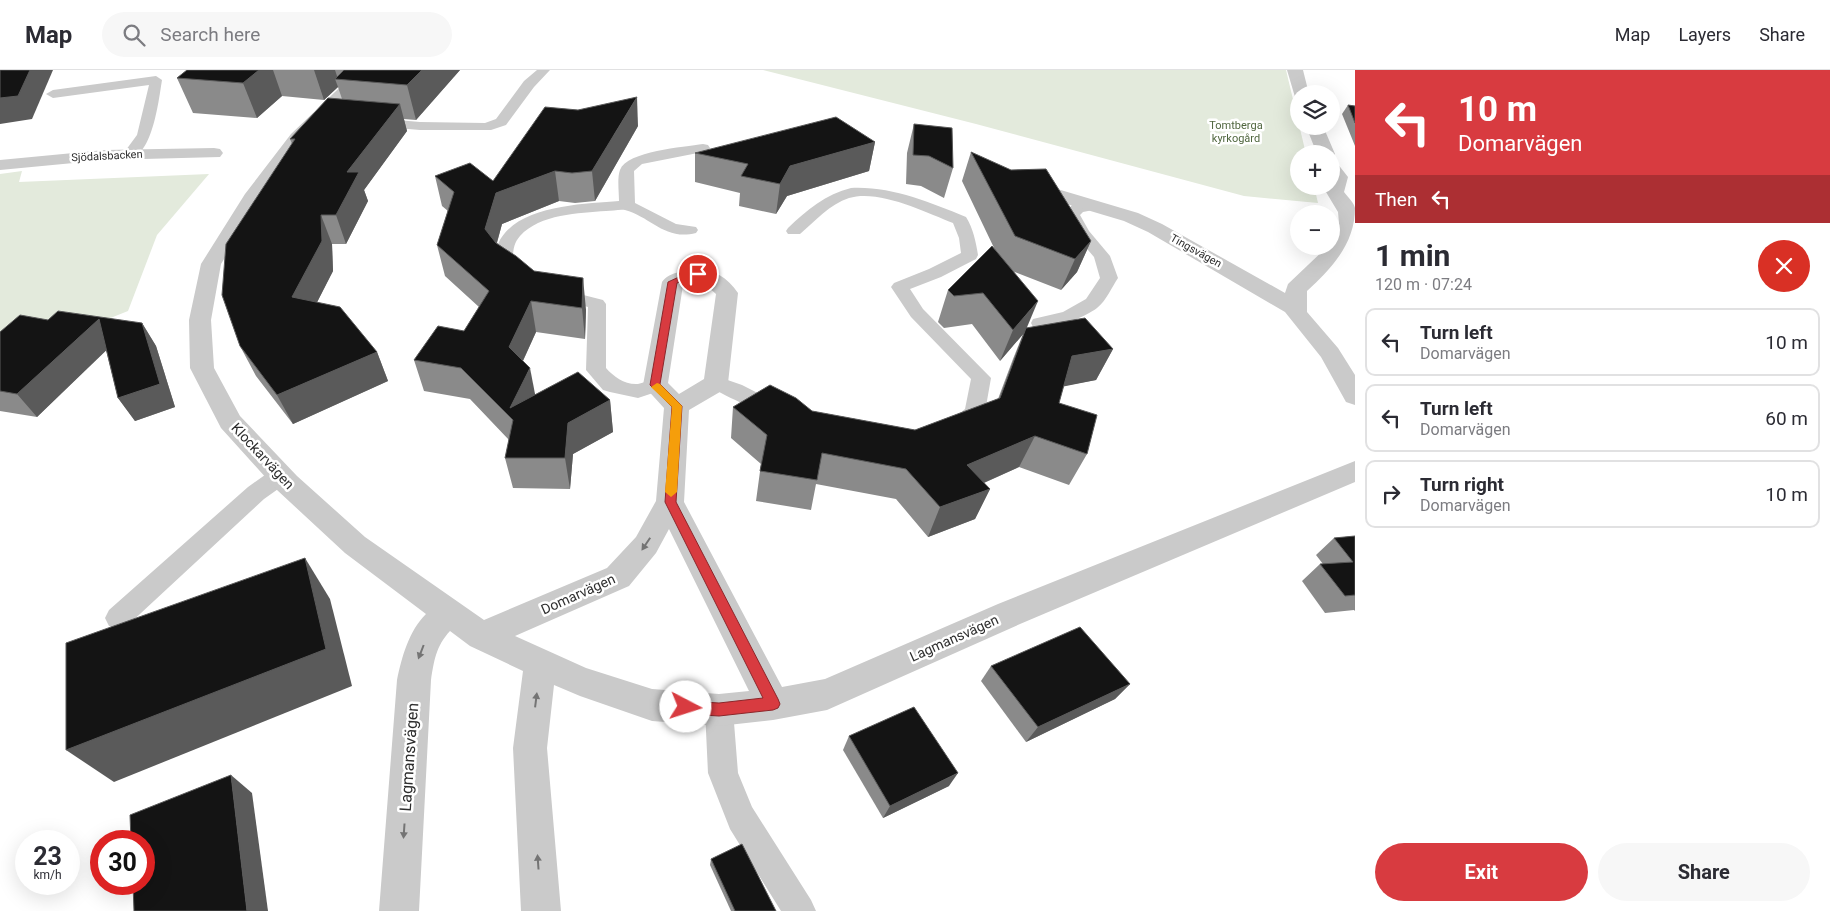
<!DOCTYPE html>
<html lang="en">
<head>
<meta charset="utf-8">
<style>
  :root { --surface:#fff; --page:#f7f7f7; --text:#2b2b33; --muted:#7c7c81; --line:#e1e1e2; --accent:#d83b40 }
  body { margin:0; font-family:Roboto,sans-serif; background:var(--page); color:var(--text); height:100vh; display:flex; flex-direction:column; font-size:19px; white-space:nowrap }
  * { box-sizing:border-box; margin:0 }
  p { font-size:16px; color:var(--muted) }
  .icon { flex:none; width:28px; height:28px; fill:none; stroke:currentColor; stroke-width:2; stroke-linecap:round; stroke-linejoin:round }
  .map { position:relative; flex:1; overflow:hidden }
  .sheet { display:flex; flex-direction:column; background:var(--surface); width:475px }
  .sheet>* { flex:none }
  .banner { background:#d83b40; color:#fff; overflow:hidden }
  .buttons { position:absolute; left:1290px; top:15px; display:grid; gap:10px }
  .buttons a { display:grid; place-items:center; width:50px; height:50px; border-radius:50%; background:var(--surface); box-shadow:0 5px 20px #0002; font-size:25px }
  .speed { position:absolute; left:15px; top:760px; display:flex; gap:10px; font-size:25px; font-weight:700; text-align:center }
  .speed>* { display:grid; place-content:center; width:65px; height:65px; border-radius:50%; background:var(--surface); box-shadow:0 5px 20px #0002; line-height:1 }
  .speed small { font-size:12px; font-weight:400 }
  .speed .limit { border:8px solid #d22; background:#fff; color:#111 }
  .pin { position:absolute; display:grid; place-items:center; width:42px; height:42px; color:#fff; margin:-21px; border:2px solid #fff; border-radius:50%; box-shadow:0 1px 5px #0007 }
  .me { position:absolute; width:55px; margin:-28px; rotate:95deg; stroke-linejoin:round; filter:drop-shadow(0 0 4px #0008) }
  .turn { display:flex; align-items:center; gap:18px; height:105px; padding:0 20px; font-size:22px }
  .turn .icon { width:65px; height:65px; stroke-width:2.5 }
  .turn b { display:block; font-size:35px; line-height:42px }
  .then { display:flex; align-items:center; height:48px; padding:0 20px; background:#0003; gap:10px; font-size:19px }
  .round { display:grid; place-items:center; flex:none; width:52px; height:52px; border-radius:26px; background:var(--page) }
  .headline { display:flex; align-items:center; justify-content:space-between; height:85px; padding:0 20px }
  h1 { font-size:30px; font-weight:700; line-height:38px }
  .cta { display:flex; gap:10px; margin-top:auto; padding:10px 20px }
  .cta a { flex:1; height:58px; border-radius:30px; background:var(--accent); color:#fff; font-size:20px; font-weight:700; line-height:58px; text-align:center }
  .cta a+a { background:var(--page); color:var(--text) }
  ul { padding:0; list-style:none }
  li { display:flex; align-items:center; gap:15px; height:68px; margin:0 10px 8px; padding:0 10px; border:2px solid var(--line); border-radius:10px }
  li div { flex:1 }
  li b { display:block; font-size:19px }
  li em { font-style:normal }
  header { display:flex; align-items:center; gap:30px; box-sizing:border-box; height:70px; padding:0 25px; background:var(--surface); border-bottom:1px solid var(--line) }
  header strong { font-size:24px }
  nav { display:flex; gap:28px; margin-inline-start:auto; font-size:18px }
  .search { width:350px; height:45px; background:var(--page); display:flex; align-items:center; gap:12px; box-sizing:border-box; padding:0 18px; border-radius:28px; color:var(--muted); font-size:19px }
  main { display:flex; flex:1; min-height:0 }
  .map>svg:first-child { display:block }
  .green { fill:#e3eadc }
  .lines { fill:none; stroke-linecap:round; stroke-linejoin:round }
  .lane { fill:#cacaca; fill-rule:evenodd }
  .street { fill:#cacaca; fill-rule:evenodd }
  .wall { fill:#8a8a8a }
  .shaded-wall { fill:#5a5a5a }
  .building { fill:#141414; stroke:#5a5a5a }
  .oneway { fill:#747474 }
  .route { fill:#d83b40; stroke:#8c262a }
  .slow { fill:#f59e0b }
  .labels { text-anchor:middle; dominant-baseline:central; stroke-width:5; stroke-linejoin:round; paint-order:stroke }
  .far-park-label { font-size:11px; fill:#4f663e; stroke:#fff }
  .far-street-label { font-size:11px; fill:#2d2d2d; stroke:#fff }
  .street-label { font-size:14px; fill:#2d2d2d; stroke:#fff }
  .near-street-label { font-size:16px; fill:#2d2d2d; stroke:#fff }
</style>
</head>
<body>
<header>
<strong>Map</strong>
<div class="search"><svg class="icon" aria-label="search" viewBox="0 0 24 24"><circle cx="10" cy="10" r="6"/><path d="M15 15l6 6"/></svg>Search here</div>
<nav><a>Map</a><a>Layers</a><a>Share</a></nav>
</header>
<main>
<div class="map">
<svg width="1355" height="841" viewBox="0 0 1355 841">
  <rect width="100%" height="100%" fill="#fff"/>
  <g class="green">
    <path d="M763,0H1286L1306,84H1299V116H1314L1318,133L1244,126L976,54Z"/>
    <path d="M22,101L19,112L209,104L157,165L128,241L88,257L0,289V104Z"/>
  </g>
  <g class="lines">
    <g class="lane">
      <path d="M537,0H550L534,17L506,55L491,60H420L374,56L367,52L374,48L420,52L485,53L496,49L524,11Z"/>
      <path d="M156,6L162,10C159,28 152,94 125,87L123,84L137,65L149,15L53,28L46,24L53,20Z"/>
      <path d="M703,74L708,75L710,78L708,81L642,94L634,101L635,133L676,154L696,157L698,160L696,163C665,171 651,147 625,140C620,139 612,141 606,141C579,143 540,144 520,166C513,174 513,182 513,191L526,202L523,206C512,208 502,202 495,193C496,187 495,179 498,174C515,135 583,134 619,131C619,122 617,108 620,100C627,81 684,77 703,74Z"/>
      <path d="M851,118C891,116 929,132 966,147C973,158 976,172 978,185L976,189L941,207L910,219L923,239L991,308L985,342L982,347L962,363L955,366L948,363L944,358L948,353L965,339L971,309L911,247L891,217L894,213L929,199L961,183L959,168L953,153C925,142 879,119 849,128C830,134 814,152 800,164H788L786,161L788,158C807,140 826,124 851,118Z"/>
      <path d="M1092,131L1098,133L1100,136L1098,139L1083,142L1080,145L1089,161L1110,186L1118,208C1112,217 1106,231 1097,238C1084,248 1050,261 1033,257L1031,253L1033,249L1063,242L1086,229L1100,208L1094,187L1076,166L1064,144L1072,135Z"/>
      <path d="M556,218L603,230L606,234V298C614,307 625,315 638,314C648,312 652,307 662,310L665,315L662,320L638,328L610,322L603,320L586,300L588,237L550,227L547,223L550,219Z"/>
      <path d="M716,306L742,315L783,336L786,341L783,346L776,348L769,346C758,340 710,320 706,313L709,308Z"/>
      <path d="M280,398L288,400L291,406L288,412L264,429L127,556L118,559L109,556L105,548L109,540L248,417L272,400Z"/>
      <path d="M719,627L729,631L733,640L738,703L752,737L811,830L816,841H781L730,759L708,703L705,640L709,631Z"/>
    </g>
    <g class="street">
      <path d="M358,0H375L303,72L261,129L221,194L211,250L214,298L240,346L297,406L365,467L484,550L607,498L636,467L656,431L664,338L643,315L662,212C666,206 672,204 679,202C703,194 724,202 738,223L728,313L725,319L689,340L684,432L782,617L825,609L998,534L1355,391V412L1020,554L827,640L773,650L719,656L652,651L580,626L554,615L547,678L561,841H521L513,678L523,601L470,576L450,561C436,576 434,591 431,610L419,841H379L397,610C402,586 409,561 426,544L345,483L277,420L221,358L190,298L189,250L201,194L245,124L291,64ZM696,211L706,215L716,224L704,309L679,324L668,313L683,215ZM669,459L749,621L719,624L652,619L586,598L515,566L629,516L656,483Z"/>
      <path d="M1287,0H1303L1309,24H1299V28L1295,27Z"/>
      <path d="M1306,56H1323L1335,84L1332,88L1331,84H1317Z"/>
      <path d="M214,78L220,79L223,83L220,87L105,90L0,100V90L105,80Z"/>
      <path d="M1331,92L1337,93L1348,107L1344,122C1348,127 1354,133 1355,138C1355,174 1331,199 1307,221V242L1338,278L1355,305V335L1346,332L1321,287L1285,242L1148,162L1124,151L1020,120L1018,116L1020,112L1027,110L1138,143L1162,154L1285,223L1288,214L1328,176H1331L1339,153L1338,142L1326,122L1327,116H1331Z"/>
    </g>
  </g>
  <g class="wall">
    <path d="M187,0H460L416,50L404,49L407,61L364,120L368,131L346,174H332L333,201L317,232L377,282L388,311L293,354L256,306L240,276L292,74L290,69L342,29L338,17L324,30L282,26L257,48L193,43L177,8Z"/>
    <path d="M1348,35L1355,36V76L1342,44Z"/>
    <path d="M914,54L953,98L944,128L921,116L906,114L907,83Z"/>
    <path d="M638,56L595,131L575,133L559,131L502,154L497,173L586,240L585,269L536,262L523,291L535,325L610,330L613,362L573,384L570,419L513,418L505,388L509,370L470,329L424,321L414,290L464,261L479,237L445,206L437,175L448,141L442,136L435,106L493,111Z"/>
    <path d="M875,72L869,101L787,126L776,144L739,136L740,123L695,112V83Z"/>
    <path d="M971,82L1091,171L1077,202L1061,220L1012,201L1027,258L1113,279L1096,310L1063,316L1059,333L1087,384L1069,415L1019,397L984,413L990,419L975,449L928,467L896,429L816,414L811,440L756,431L761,394L731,368L733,337L812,341L915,360L998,329L1013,289L1023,264L1000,291L972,254L944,258L938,252L948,220L996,182L962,111Z"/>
    <path d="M48,250L142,253L156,276L175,337L135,351L118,328L106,280L37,347L0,341V262Z"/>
    <path d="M1355,466V541L1354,540L1325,543L1302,511L1320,494H1323L1316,485L1334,468Z"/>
    <path d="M991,596L1130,614L1115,629L1026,672L981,611Z"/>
    <path d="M849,666L949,716L883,748L843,680Z"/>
    <path d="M711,789L776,841H731L710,795Z"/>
  </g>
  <g class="shaded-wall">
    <path d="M30,0H53L32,49L0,54V28Z"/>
    <path d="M259,0H273L282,26L257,48L243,13Z"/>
    <path d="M314,0H335L338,9H335L338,17L324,30Z"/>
    <path d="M422,0H460L416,50L407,15Z"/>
    <path d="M637,27L638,56L595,131L592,101Z"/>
    <path d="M400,34L407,61L364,120L368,131L346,174L336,145L347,102Z"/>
    <path d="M875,72L869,101L787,126L776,144L780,114L790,96Z"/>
    <path d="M555,101L559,131L502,154L492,190L485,159L496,123Z"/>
    <path d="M321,145L332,174L333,201L305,256L292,227Z"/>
    <path d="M1091,171L1077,202L1061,220L1075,189Z"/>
    <path d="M583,208L586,240L585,269L582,238Z"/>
    <path d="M531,231L536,262L515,308L509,277Z"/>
    <path d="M1038,231L1025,262L1000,291L1013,260Z"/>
    <path d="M99,249L115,272L37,347L17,324Z"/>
    <path d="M142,253L156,276L175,337L135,351L118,328Z"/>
    <path d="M1113,279L1096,310L1056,318L1072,286Z"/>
    <path d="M377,282L388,311L293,354L277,325Z"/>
    <path d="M530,298L536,329L510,338Z"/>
    <path d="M610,330L613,362L573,384L570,419L565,388L568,353Z"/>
    <path d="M1035,366L1019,397L954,426L967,395Z"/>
    <path d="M990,419L975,449L928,467L940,437Z"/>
    <path d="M305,488L330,529L352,616L114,712L66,680Z"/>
    <path d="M1130,614L1115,629L1026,672L1038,657Z"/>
    <path d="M958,703L949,716L883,748L890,736Z"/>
    <path d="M231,705L252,723L268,841H247Z"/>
  </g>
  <g class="building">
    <path d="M0,0H30L18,26L0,28Z"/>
    <path d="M187,0H259L243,13L177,8Z"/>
    <path d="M344,0H422L407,15L335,9Z"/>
    <path d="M637,27L592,101L572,103L555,101L496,123L485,159L496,173L516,186L534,201L583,208L582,238L531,231L509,277L530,298L510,338L578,302L610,330L568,353L565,388H505L513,350L461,298L414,290L438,256L464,261L489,221L437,175L454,122L435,106L470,93L493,111L545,37L578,40Z"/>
    <path d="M328,28L400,34L347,102H359L336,145H321L322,171L292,227L340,237L377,282L277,325L240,276L222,225L226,174L295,69H290Z"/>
    <path d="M1348,35L1355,36V53Z"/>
    <path d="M836,47L875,72L790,96L780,114L741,106L748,94L695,83Z"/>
    <path d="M914,54L952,58L953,98L929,86L913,85Z"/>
    <path d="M971,82L1011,100L1046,99L1091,171L1075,189L1015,166Z"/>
    <path d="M992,176L1038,231L1013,260L983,223L954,226L948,220Z"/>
    <path d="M58,241L142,253L160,314L118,328L99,249L17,324L0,321V262L20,245L48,250Z"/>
    <path d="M1085,248L1113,279L1072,286L1059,333L1097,345L1087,384L1035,366L967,395L990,419L940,437L906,399L822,383L817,410L760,401L767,365L733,337L770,315L796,328L812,341L915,360L1000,328L1026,258Z"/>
    <path d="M1355,466V525L1345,526L1320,494L1353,492L1334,468Z"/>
    <path d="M305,488L326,579L66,680V573Z"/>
    <path d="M1080,557L1130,614L1038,657L991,596Z"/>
    <path d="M914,637L958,703L890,736L849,666Z"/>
    <path d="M231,705L247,841H134L133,814H144V771H131L130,745Z"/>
    <path d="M742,774L776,841H735L711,789Z"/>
  </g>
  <defs><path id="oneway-solid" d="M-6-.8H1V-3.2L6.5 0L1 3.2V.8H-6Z" transform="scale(1.25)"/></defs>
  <g class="oneway">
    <use href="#oneway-solid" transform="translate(646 474) rotate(124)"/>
    <use href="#oneway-solid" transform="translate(421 582) rotate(111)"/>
    <use href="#oneway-solid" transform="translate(536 630) rotate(-83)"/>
    <use href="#oneway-solid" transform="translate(404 761) rotate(94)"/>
    <use href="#oneway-solid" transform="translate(538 792) rotate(-94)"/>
  </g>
  <path class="route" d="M692,201L702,204L677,213L660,314L682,336L676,432L778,629L780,634L778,638L773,640L719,646L686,644L681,642L679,637L681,632L686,631L719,633L763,628L665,432L672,337L650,315L668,212Z"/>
  <path class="slow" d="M657,313L660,314L682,336L677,422L671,427L665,422L672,337L653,319L651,317Z"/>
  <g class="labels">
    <g class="far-park-label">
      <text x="1236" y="55">Tomtberga<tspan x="1236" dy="13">kyrkogård</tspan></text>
    </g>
    <g class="far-street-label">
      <text transform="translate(107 86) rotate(-3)">Sjödalsbacken</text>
      <text transform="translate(1196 181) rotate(29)">Tingsvägen</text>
    </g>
    <g class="street-label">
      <text transform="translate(263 386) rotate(47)">Klockarvägen</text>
      <text transform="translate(578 524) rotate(-24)">Domarvägen</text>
      <text transform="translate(954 568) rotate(-24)">Lagmansvägen</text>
    </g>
    <g class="near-street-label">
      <text transform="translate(409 687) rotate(-86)">Lagmansvägen</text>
    </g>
  </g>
</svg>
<div class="buttons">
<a><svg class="icon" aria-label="layers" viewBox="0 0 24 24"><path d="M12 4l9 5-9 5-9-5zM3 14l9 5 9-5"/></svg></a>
<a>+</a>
<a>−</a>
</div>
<div class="speed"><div>23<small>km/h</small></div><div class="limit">30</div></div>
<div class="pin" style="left:698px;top:204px;background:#d93025"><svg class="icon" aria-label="arrive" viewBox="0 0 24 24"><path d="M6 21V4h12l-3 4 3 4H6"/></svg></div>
<svg class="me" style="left:686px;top:637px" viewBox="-20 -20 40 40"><circle r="19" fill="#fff"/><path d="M0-13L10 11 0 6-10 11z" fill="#d83b40"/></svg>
</div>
<section class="sheet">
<div class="banner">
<div class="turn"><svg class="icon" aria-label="left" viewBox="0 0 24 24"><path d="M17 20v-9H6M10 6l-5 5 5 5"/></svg><div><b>10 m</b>Domarvägen</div></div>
<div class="then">Then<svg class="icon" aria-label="left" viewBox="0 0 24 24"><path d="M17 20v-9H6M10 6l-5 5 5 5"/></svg></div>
</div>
<div class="headline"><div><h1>1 min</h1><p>120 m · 07:24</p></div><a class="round" style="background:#d93025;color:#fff"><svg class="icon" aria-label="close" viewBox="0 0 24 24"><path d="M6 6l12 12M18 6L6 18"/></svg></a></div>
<ul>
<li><svg class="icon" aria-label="left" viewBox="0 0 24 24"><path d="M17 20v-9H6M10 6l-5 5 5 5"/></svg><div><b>Turn left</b><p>Domarvägen</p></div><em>10 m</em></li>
<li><svg class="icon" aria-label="left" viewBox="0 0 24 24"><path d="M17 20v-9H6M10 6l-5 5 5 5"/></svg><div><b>Turn left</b><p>Domarvägen</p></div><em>60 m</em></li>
<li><svg class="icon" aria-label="right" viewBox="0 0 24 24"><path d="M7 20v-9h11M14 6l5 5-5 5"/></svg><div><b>Turn right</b><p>Domarvägen</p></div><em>10 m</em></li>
</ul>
<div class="cta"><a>Exit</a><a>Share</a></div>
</section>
</main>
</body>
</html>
